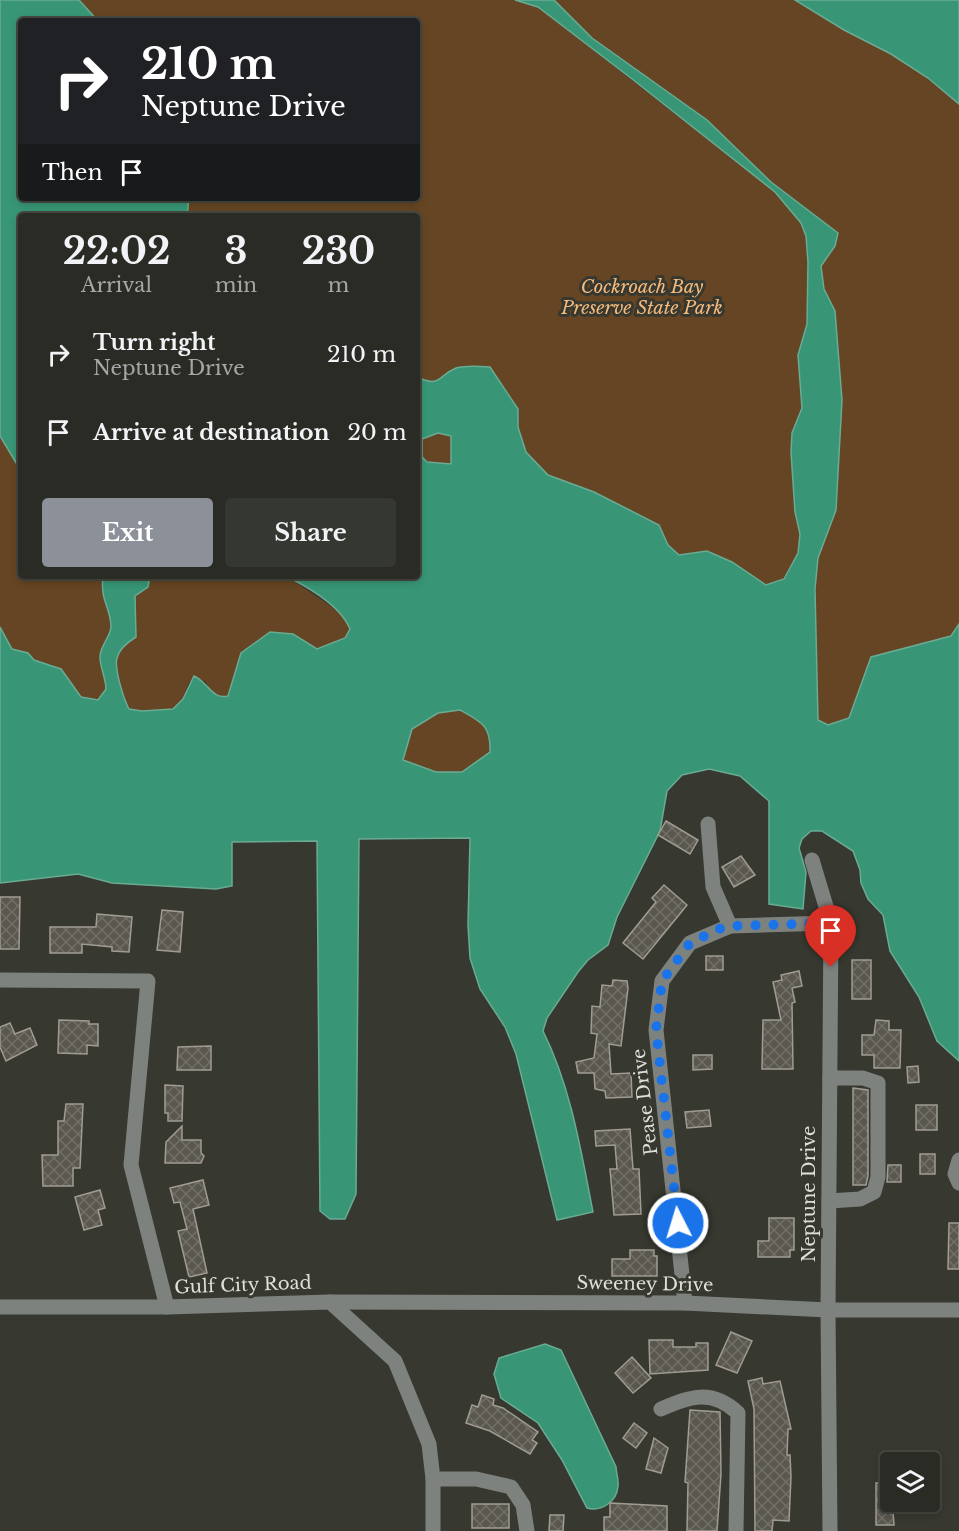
<!DOCTYPE html>
<html lang="en">
<head>
<meta charset="utf-8">
<style>
  :root { --surface:#292b24; --page:#353731; --text:#f1f3f6; --muted:#a5a7a6; --line:#454741; --accent:#8c9099 }
  body { margin:0; font-family:"Libre Baskerville",serif; background:var(--page); color:var(--text); height:100vh; display:flex; flex-direction:column; font-size:22px; white-space:nowrap }
  * { box-sizing:border-box; margin:0 }
  p { font-size:20px; color:var(--muted) }
  .icon { flex:none; width:33px; height:33px; fill:none; stroke:currentColor; stroke-width:2; stroke-linecap:round; stroke-linejoin:round }
  .map { position:relative; flex:1; overflow:hidden }
  .panel { position:absolute; left:18px; top:213px; width:402px; height:366px; display:flex; flex-direction:column; background:var(--surface); border-radius:6px; box-shadow:0 3px 9px #0003,0 0 0 2px var(--line) }
  .panel>* { flex:none }
  .banner { position:absolute; left:18px; top:18px; width:402px; height:183px; border-radius:6px; box-shadow:0 3px 9px #0003,0 0 0 2px var(--line); background:#202124; color:#fff; overflow:hidden }
  .controls { position:absolute; left:880px; top:1452px; display:grid; gap:12px }
  .controls a { display:grid; place-items:center; width:60px; height:60px; border-radius:6px; background:var(--surface); box-shadow:0 3px 9px #0003,0 0 0 2px var(--line); font-size:30px }
  .pin { position:absolute; display:grid; place-items:center; width:51px; height:51px; color:#fff; margin:-62px -26px; border-radius:50% 50% 50% 0; rotate:-45deg; box-shadow:0 0 6px #0007 }
  .pin .icon { rotate:45deg }
  .me { position:absolute; width:66px; margin:-33px; rotate:355deg; stroke-linejoin:round; filter:drop-shadow(0 0 4px #0008) }
  .turn { display:flex; align-items:center; gap:21px; height:126px; padding:0 24px; font-size:27px }
  .turn .icon { width:78px; height:78px; stroke-width:2.5 }
  .turn b { display:block; font-size:42px; line-height:51px }
  .then { display:flex; align-items:center; height:57px; padding:0 24px; background:#0003; gap:12px; font-size:22px }
  .eta { display:flex; justify-content:space-evenly; align-items:center; height:102px; text-align:center }
  .eta b { font-size:36px; font-weight:800; line-height:42px }
  .button { display:flex; gap:12px; margin-top:auto; padding:12px 24px }
  .button a { flex:1; height:69px; border-radius:6px; background:var(--accent); color:#fff; font-size:24px; font-weight:800; line-height:69px; text-align:center }
  .button a+a { background:var(--page); color:var(--text) }
  ul { padding:0; list-style:none }
  li { display:flex; align-items:center; gap:18px; height:78px; padding:0 24px }
  li div { flex:1 }
  li b { display:block; font-size:22px }
  li em { font-style:normal }
  .map>svg:first-child { display:block }
  .green { fill:#654523 }
  .water { fill:#389576; stroke:#6aab94; stroke-width:1.5; fill-rule:evenodd }
  .building { fill:url(#building-cross-hatch); stroke:#a09c92; stroke-width:1.5 }
  .lines { fill:none; stroke-linecap:round; stroke-linejoin:round }
  .minor { stroke:#7e827e; stroke-width:15 }
  .route { stroke:#1a73e8; stroke-width:10; stroke-dasharray:0 18 }
  .labels { text-anchor:middle; dominant-baseline:central; stroke-width:6; stroke-linejoin:round; paint-order:stroke }
  .park-label { font-size:18px; font-style:italic; fill:#f6ba7d; stroke:#373930 }
  .street-label { font-size:18px; fill:#dddfd9; stroke:#373930 }
</style>
</head>
<body>
<div class="map">
<svg width="959" height="1531" viewBox="0 0 959 1531">
  <defs>
    <pattern id="building-cross-hatch" width="8" height="8" patternUnits="userSpaceOnUse" patternTransform="scale(1.5)"><rect width="8" height="8" fill="#5a574e"/><path d="M0 0l8 8M0 8l8-8" fill="none" stroke="#716f67"/></pattern>
  </defs>
  <rect width="100%" height="100%" fill="#373930"/>
  <g class="green">
    <path d="M79,0H515L538,7L775,192L801,223L806,236L808,262L807,324L798,355L802,408L792,433L791,452L795,512L800,534L798,553L784,579L766,585L707,551L679,555L668,545L659,525L594,492L548,475L526,452L518,427V409L490,367C480,367 465,365 456,369C436,375 442,389 417,377V216H187L189,198H417V21H98Z"/>
    <path d="M554,0H795L844,30L891,54L928,78L959,104V624L951,636L871,657L849,718L828,725L818,720L815,589L818,558L836,510L842,400L835,311L824,289L821,265L835,246L819,218L771,182L707,120L592,38Z"/>
    <path d="M438,433L451,436V464L427,462L422,457V439Z"/>
    <path d="M0,436L21,471V576H103C100,601 110,606 111,626C111,637 100,645 100,657C100,667 105,679 107,690L98,700L81,697L53,665L34,660L28,653L12,649L0,627Z"/>
    <path d="M150,576H286L328,604L346,619L350,628L345,638L317,649L309,643L270,632L241,653L228,696C215,699 211,691 205,681L189,682L183,699L173,709L142,711L129,709C124,700 114,669 117,658C119,649 128,642 136,637L135,596L148,587Z"/>
    <path d="M460,710C482,723 490,725 490,752L462,772H436L402,760L412,729L438,713Z"/>
  </g>
  <g class="water">
    <path d="M0,0H79L98,21H21V198H189L187,216H21V471L0,436Z"/>
    <path d="M515,0H554L592,38L707,120L771,182L838,233L835,246L821,266L824,289L835,311L842,400L836,510L818,558L815,589L818,720L828,725L849,718L871,657L951,636L959,624V1061L937,1041L919,997L890,951L883,915L868,899L861,883L860,870L853,851L822,831H811L802,839L799,848L806,872L803,909L769,904V801L740,776L709,769L682,775L667,791L660,831L617,917L608,945L588,960L578,972L547,1018L543,1031C571,1087 581,1151 593,1212L557,1220L516,1054L505,1027L480,989L470,958L468,925L470,838L359,839L356,1194L345,1219H330L320,1211L317,841L232,842V886L216,889L112,883L78,874L0,883V627L12,649L28,653L34,660L61,669L81,697L98,700L106,689C106,679 100,667 100,657C100,645 111,637 111,626C110,606 100,601 103,576H150L148,587L135,596L136,637C128,642 119,649 117,658C114,669 124,700 129,709L142,711L173,709L183,699L194,676C208,682 212,700 228,696L241,653L270,632L293,634L317,649L345,638L350,629C341,606 308,587 286,576H417V377C441,388 437,376 456,368C466,365 479,366 490,367L518,409V427L526,452L548,475L594,492L659,525L668,545L679,555L707,551L732,562L766,585L784,579L798,553L800,534L795,512L791,452L792,433L802,408L798,355L807,324L808,262L806,236L801,223L775,192L632,79L538,7ZM438,433L451,436V464L427,462L422,457V439ZM460,710C482,722 491,726 490,752L462,772H436L403,760L412,729L438,713Z"/>
    <path d="M795,0H959V104L928,78L891,54L844,30Z"/>
    <path d="M545,1344L561,1350L616,1467C616,1472 619,1480 618,1486C617,1502 601,1512 587,1508L562,1460L538,1423L501,1398L494,1374L499,1358Z"/>
  </g>
  <g class="building">
    <path d="M666,821L698,840L690,854L658,835Z"/>
    <path d="M741,856L755,875L734,887L722,867Z"/>
    <path d="M664,885L687,905L643,959L623,943L656,902L652,898Z"/>
    <path d="M0,897H20L19,949H0Z"/>
    <path d="M162,910L183,912L180,952L157,950Z"/>
    <path d="M97,914L132,917L129,952L112,951V947L82,944V953H50V927H96Z"/>
    <rect x="706" y="956" width="17" height="14"/>
    <rect x="852" y="960" width="19" height="39"/>
    <path d="M799,971L802,986L792,988L795,1002L792,1003L793,1069H762L763,1020H781L773,982L782,980L781,975Z"/>
    <path d="M613,980L627,981L628,988L621,1046L609,1044L611,1074L631,1073L632,1097L606,1098L605,1091L595,1089L594,1073H578L576,1062L594,1058L597,1034L591,1033L592,1006L600,1007L602,985L612,986Z"/>
    <path d="M59,1020L89,1021V1024H98V1046L87,1045V1054L58,1053Z"/>
    <path d="M876,1020L889,1021V1030H901L900,1068H874V1055H862V1035H874Z"/>
    <path d="M10,1023L15,1034L30,1028L37,1045L6,1061L0,1047V1027Z"/>
    <path d="M211,1046V1070H177L178,1047Z"/>
    <path d="M693,1055H712V1069L693,1070Z"/>
    <path d="M918,1066L919,1082L908,1083L907,1067Z"/>
    <path d="M165,1085L183,1086L182,1121H168V1113H165Z"/>
    <path d="M853,1088L868,1090V1176L866,1185H853Z"/>
    <path d="M66,1104H83L80,1168H73V1186H43L42,1155H58V1121H64Z"/>
    <rect x="916" y="1105" width="21" height="25"/>
    <path d="M709,1110L711,1126L687,1128L685,1112Z"/>
    <path d="M182,1126V1140H201V1153L204,1156L201,1163H165L166,1142Z"/>
    <path d="M630,1129L633,1169H639L641,1214L614,1215L610,1169H617L615,1145L596,1146L595,1131Z"/>
    <rect x="920" y="1154" width="15" height="20"/>
    <path d="M888,1165H901V1182H887Z"/>
    <path d="M203,1180L209,1205L193,1209L207,1273L189,1277L178,1231L187,1229L180,1202L174,1203L170,1188Z"/>
    <path d="M100,1190L105,1208L98,1210L102,1225L84,1230L75,1197Z"/>
    <path d="M769,1218H794V1250H790V1257H758V1241H769Z"/>
    <path d="M949,1223H959V1269H948Z"/>
    <path d="M630,1250H654V1256H657V1276H612V1259H630Z"/>
    <path d="M731,1332L752,1341L737,1373L716,1365Z"/>
    <path d="M649,1340H673V1347H696V1343H708V1370L650,1374Z"/>
    <path d="M632,1357L651,1378L633,1393L615,1373Z"/>
    <path d="M762,1378L763,1384L780,1381L791,1429H788L787,1455H790L791,1477L789,1521L773,1520L772,1531H755L754,1409L748,1381Z"/>
    <path d="M482,1395L494,1399L493,1405L503,1408L538,1432L532,1440L537,1443L530,1454L490,1431L466,1423L472,1405L478,1407Z"/>
    <path d="M690,1410L720,1412L721,1474L717,1531H687L688,1483L685,1482Z"/>
    <path d="M634,1423L647,1433L636,1448L623,1438Z"/>
    <path d="M654,1438L668,1448L661,1473L646,1469Z"/>
    <path d="M876,1483H891L894,1525H876Z"/>
    <path d="M610,1503L667,1506V1531H604V1517H610Z"/>
    <rect x="472" y="1504" width="37" height="24"/>
    <path d="M550,1515H564L563,1531H549Z"/>
  </g>
  <g class="lines">
    <g class="minor">
      <path d="M708,824L713,887L730,926"/>
      <path d="M812,860L831,923L828,1310L830,1531"/>
      <path d="M0,980L148,981L131,1165L167,1307"/>
      <path d="M959,1160L955,1174L959,1183"/>
      <path d="M829,1201L860,1199L874,1192L878,1177V1083L863,1078H830"/>
      <path d="M330,1302L685,1303L828,1310H959"/>
      <path d="M685,1303L656,1030L662,981L690,943L730,926L831,923"/>
      <path d="M0,1307H167L330,1302L395,1361L429,1444L433,1479V1531"/>
      <path d="M661,1409C690,1396 712,1389 738,1413L736,1531"/>
      <path d="M433,1479H476L511,1487L523,1505L527,1531"/>
    </g>
  </g>
  <g class="lines">
    <path class="route" d="M678,1223L656,1030L662,981L690,943L719,929L730,926L831,923V967"/>
  </g>
  <g class="labels">
    <g class="park-label">
      <text x="642" y="287">Cockroach Bay<tspan x="642" dy="21">Preserve State Park</tspan></text>
    </g>
    <g class="street-label">
      <text transform="translate(645 1102) rotate(-97)">Pease Drive</text>
      <text transform="translate(809 1194) rotate(-90)">Neptune Drive</text>
      <text transform="translate(645 1284) rotate(1)">Sweeney Drive</text>
      <text transform="translate(243 1285) rotate(-2)">Gulf City Road</text>
    </g>
  </g>
</svg>
<div class="controls">
<a><svg class="icon" aria-label="layers" viewBox="0 0 24 24"><path d="M12 4l9 5-9 5-9-5zM3 14l9 5 9-5"/></svg></a>
</div>
<div class="pin" style="left:831px;top:967px;background:#d93025"><svg class="icon" aria-label="arrive" viewBox="0 0 24 24"><path d="M6 21V4h12l-3 4 3 4H6"/></svg></div>
<svg class="me" style="left:678px;top:1223px" viewBox="-20 -20 40 40"><circle r="17" fill="#1a73e8" stroke="#fff" stroke-width="3"/><path d="M0-11L8 9 0 5-8 9z" fill="#fff"/></svg>
<div class="banner">
<div class="turn"><svg class="icon" aria-label="right" viewBox="0 0 24 24"><path d="M7 20v-9h11M14 6l5 5-5 5"/></svg><div><b>210 m</b>Neptune Drive</div></div>
<div class="then">Then<svg class="icon" aria-label="arrive" viewBox="0 0 24 24"><path d="M6 21V4h12l-3 4 3 4H6"/></svg></div>
</div>
<section class="panel">
<div class="eta">
<div><b>22:02</b><p>Arrival</p></div>
<div><b>3</b><p>min</p></div>
<div><b>230</b><p>m</p></div>
</div>
<ul>
<li><svg class="icon" aria-label="right" viewBox="0 0 24 24"><path d="M7 20v-9h11M14 6l5 5-5 5"/></svg><div><b>Turn right</b><p>Neptune Drive</p></div><em>210 m</em></li>
<li><svg class="icon" aria-label="arrive" viewBox="0 0 24 24"><path d="M6 21V4h12l-3 4 3 4H6"/></svg><div><b>Arrive at destination</b></div><em>20 m</em></li>
</ul>
<div class="button"><a>Exit</a><a>Share</a></div>
</section>
</div>
</body>
</html>
